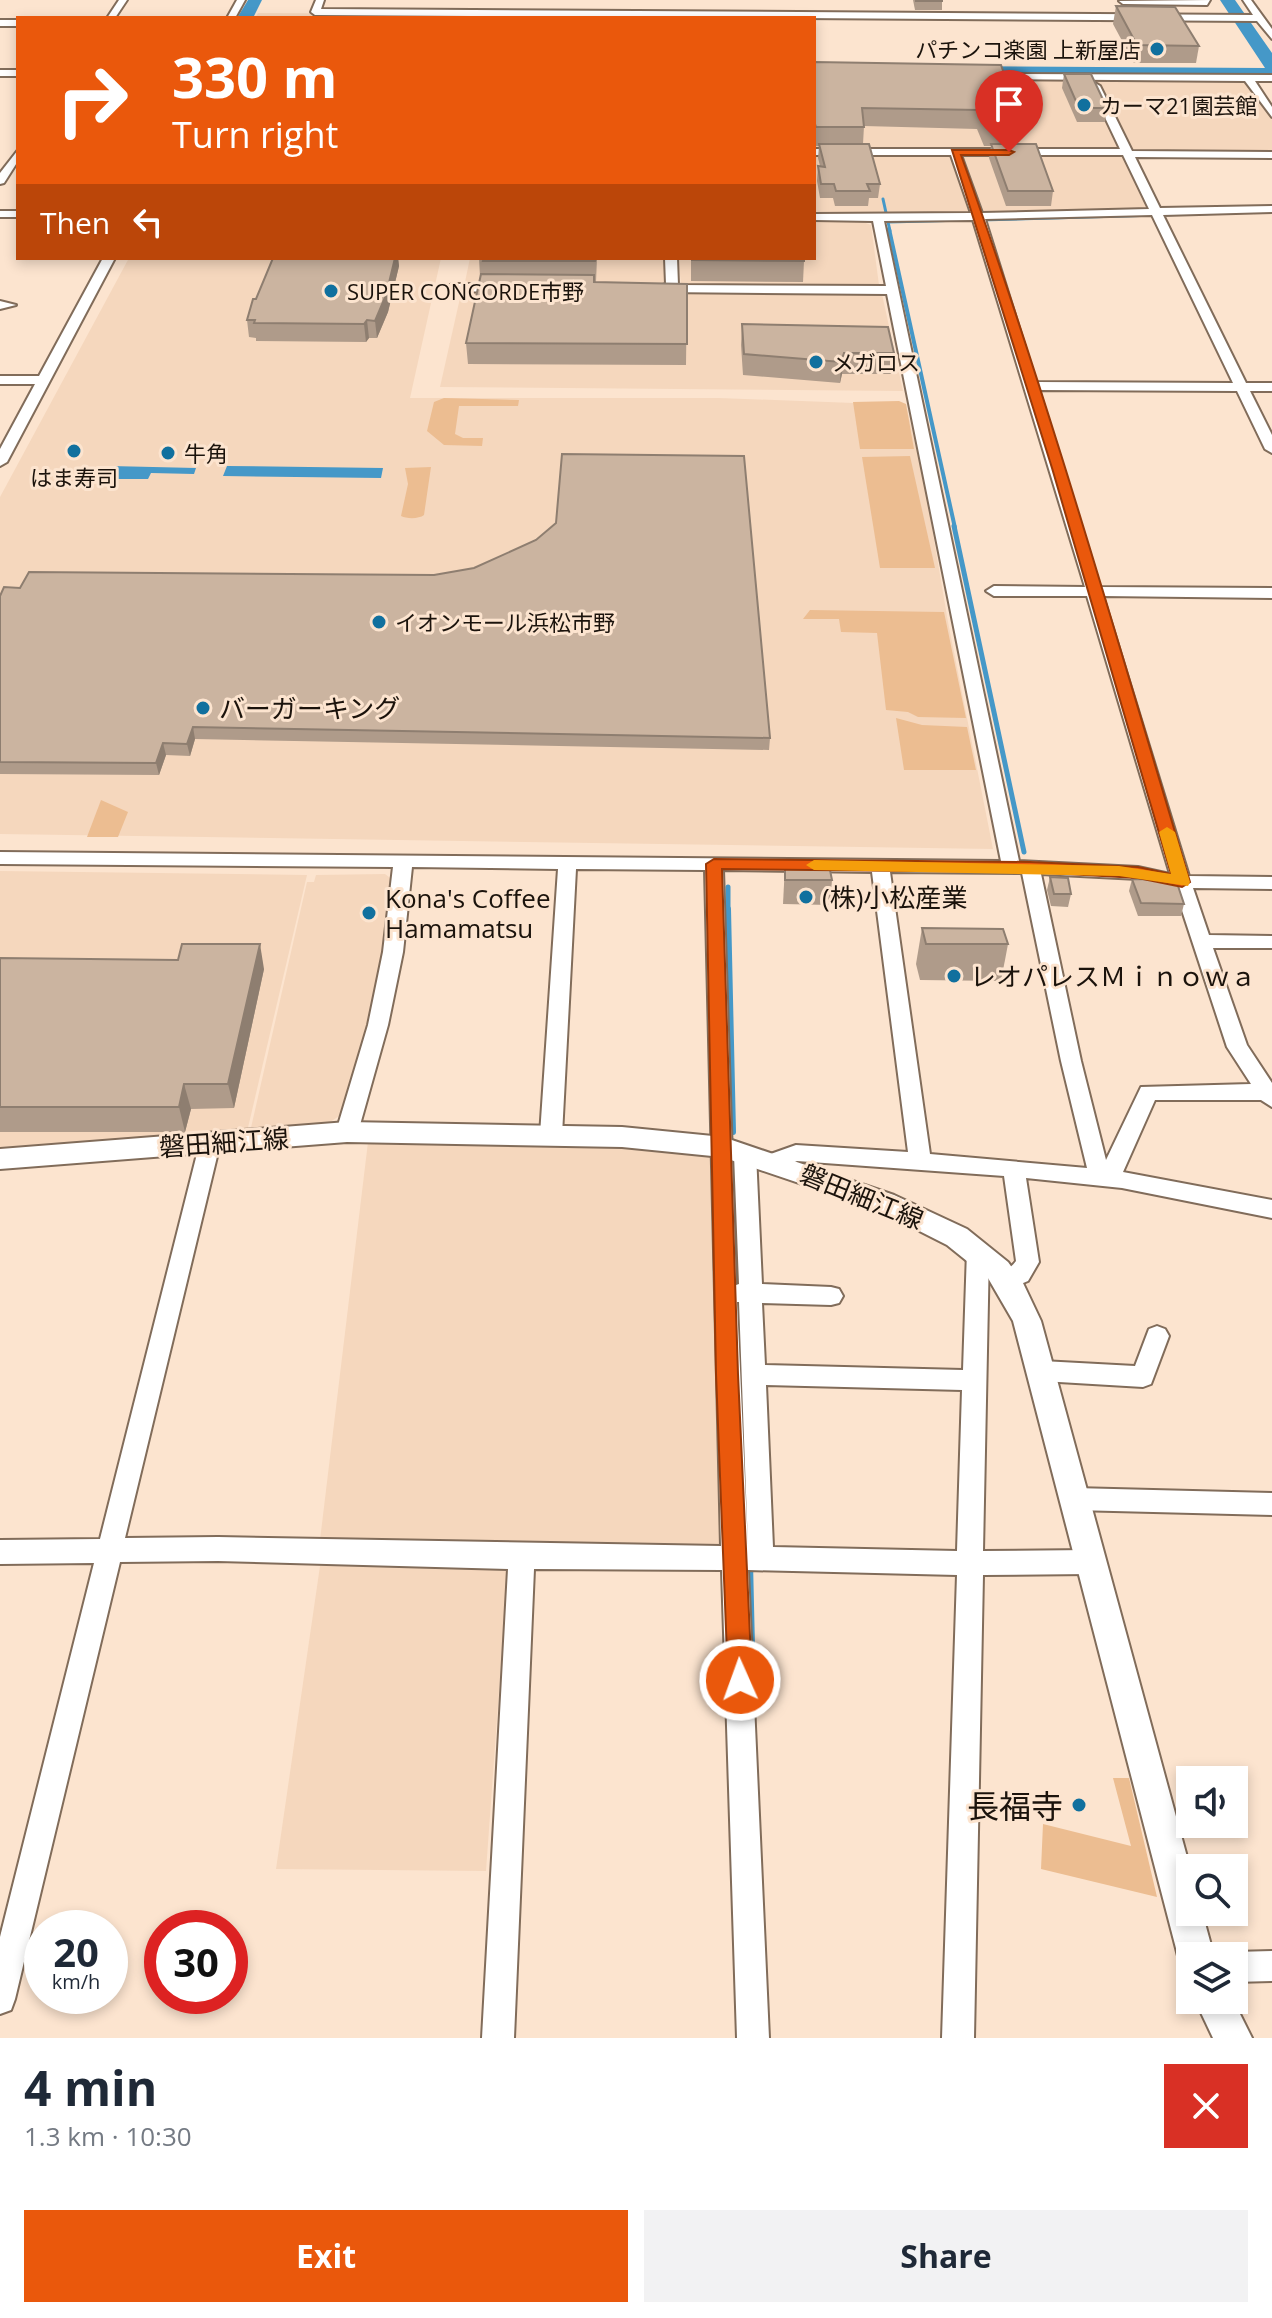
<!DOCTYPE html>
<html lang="en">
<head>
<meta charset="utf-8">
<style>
  :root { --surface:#fff; --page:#f2f2f3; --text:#1f2937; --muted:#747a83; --accent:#ea580c }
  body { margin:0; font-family:"Open Sans","Noto Sans JP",sans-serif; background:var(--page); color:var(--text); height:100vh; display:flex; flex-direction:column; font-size:30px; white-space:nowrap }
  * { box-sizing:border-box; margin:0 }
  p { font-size:26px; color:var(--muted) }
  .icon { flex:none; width:44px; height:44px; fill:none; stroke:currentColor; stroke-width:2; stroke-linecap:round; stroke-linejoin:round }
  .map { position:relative; height:2038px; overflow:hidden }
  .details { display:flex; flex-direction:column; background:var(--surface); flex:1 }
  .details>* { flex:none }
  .guide { position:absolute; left:16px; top:16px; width:800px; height:244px; border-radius:0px; box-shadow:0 4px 12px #0003; background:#ea580c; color:#fff; overflow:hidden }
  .tools { position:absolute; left:1176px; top:1766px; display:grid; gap:16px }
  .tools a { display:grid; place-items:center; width:72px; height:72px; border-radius:0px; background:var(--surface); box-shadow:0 4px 12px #0003; font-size:40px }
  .speed { position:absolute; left:24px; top:1910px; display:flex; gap:16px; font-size:40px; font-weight:700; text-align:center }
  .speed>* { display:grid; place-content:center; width:104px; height:104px; border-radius:50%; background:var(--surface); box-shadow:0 4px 12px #0003; line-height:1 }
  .speed small { font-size:20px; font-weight:400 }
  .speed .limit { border:12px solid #d22; background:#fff; color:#111 }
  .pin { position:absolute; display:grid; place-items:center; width:68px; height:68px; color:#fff; margin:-82px -34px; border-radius:50% 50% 50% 0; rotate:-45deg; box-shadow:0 0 8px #0007 }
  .pin .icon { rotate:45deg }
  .me { position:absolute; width:88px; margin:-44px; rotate:358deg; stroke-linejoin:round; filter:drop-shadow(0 0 6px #0008) }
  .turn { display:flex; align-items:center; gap:28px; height:168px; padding:0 24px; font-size:36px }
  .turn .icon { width:104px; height:104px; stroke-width:2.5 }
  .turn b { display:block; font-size:56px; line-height:68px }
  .then { display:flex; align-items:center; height:76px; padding:0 24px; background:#0003; gap:16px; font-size:30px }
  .round { display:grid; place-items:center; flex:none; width:84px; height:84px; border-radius:0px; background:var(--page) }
  .head { display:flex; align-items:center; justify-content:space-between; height:136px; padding:0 24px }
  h1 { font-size:48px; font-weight:700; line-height:60px }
  .cta { display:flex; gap:16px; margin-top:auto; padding:16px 24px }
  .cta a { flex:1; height:92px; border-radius:0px; background:var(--accent); color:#fff; font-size:32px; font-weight:700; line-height:92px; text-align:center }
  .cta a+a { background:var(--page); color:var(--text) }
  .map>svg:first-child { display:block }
  .built { fill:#f5d7bd }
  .green { fill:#ecbd91 }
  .water { fill:#4598c8 }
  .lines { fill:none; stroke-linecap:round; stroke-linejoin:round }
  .stream-far4 { stroke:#4598c8; stroke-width:3 }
  .stream-far3 { stroke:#4598c8; stroke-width:4 }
  .stream-far2 { stroke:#4598c8; stroke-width:5 }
  .stream-far1 { stroke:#4598c8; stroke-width:6 }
  .stream { stroke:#4598c8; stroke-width:8 }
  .river { fill:#4598c8; fill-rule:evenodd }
  .minor-casing { stroke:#816c5a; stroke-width:4 }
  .major-casing { stroke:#816c5a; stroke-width:4 }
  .minor { fill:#fff; fill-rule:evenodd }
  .major { fill:#fff; fill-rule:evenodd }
  .wall { fill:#af9b8a }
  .shaded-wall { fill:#8e7e70 }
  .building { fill:#cbb4a0; stroke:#8e7e70; stroke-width:2 }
  .route { fill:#ea580c; stroke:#983908; stroke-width:2 }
  .slow { fill:#f59e0b }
  .poi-dot { fill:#11709e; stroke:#fce4cf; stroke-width:3 }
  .labels { text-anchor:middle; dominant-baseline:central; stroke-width:6; stroke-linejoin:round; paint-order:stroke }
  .far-poi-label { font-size:22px; fill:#1b130c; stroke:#fce4cf; text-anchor:start }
  .poi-label { font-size:26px; fill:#1b130c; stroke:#fce4cf; text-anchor:start }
  .street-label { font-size:26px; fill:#1b130c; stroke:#fce4cf }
  .near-poi-label { font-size:32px; fill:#1b130c; stroke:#fce4cf; text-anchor:end }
</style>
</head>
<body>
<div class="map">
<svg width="1272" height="2038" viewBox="0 0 1272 2038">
  <rect width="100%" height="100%" fill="#fce4cf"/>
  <g class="built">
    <path d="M258,13L710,15V18H255Z"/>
    <path d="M814,78L1089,81L1149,208L887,215L814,214Z"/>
    <path d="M1097,80H1246L1272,120V154L1132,153Z"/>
    <path d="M814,222H863L871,225L879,285L681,284L678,258H814Z"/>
    <path d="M129,258H441L410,398H719L906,405L924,481L948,622L993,849L0,834V497Z"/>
    <path d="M470,258H664V284L465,282Z"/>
    <path d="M462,289L882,294L903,391L440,387Z"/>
    <path d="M0,871L307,875L247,1132L0,1147Z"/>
    <path d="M385,874L393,880L379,987L344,1113L330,1122L250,1132L307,882H314L316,875Z"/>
    <path d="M368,1142L621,1145L712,1155L720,1546L320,1540Z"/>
    <path d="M320,1566L508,1567L486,1871L276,1869Z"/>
  </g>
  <g class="green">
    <path d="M444,398L519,400L518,406H459L455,434L463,438H483L482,446L444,445L427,431L434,402Z"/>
    <path d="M899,401L906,404L914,449H860L853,402Z"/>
    <path d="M910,456L935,568H880L862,457Z"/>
    <path d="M431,467L424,515C419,519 407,519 401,516L408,484L405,468Z"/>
    <path d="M810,610L944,612L966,718L918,717L908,712L886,710L877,633L841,632L839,619H803Z"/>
    <path d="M896,718L922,725L967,727L976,770H904Z"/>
    <path d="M101,800L128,812L118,837H87Z"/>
    <path d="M1113,1778H1129L1157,1897L1041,1869L1043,1824L1131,1846Z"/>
  </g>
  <g class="water">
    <path d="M110,466L196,468L194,474L151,473L148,479H105Z"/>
    <path d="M227,466L383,468L381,478L223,476Z"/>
  </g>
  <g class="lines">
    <g class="stream-far4">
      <path d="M883,199L890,231"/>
      <path d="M980,220L1228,213"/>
      <path d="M888,222L965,220"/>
    </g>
    <path class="stream-far3" d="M889,229L955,528"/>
    <g class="stream-far2">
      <path d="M954,526L1024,852"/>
      <path d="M728,887V911"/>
    </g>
    <path class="stream-far1" d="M728,909L733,1132"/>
    <path class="stream" d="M749,1562L751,1647"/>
    <g class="river">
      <path d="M248,0H262L253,18H237Z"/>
      <path d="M1220,0H1235L1272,53V77L958,76L950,71L958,66L1265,68Z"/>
    </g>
    <g class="minor-casing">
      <g id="minor">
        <path d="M119,0H127L115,18H107Z"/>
        <path d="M237,0H245L235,18H227Z"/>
        <path d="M316,0H324L321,9L1253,15L1243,0H1251L1272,29V39L1257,21L315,15L311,12Z"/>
        <path d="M1210,0L1207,5L1123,4L1119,1Z"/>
        <rect x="0" y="20" width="18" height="6"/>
        <rect x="0" y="70" width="18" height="6"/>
        <path d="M980,74L1272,75V81H1255L1272,107V117L1245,81L977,79Z"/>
        <path d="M1095,83L1100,86L1132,151L1272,152V158L1135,157L1160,208L1272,206V212L1163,215L1246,383H1272V391H1250L1272,435V453L1265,449L1237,391L1039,390L1100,587L1272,588V598L1103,596L1189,876L1272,877V889L1193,888L1209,935L1272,936V948H1213L1247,1045L1272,1083V1107L1261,1100H1155L1123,1172L1272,1200V1218L1122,1188L1026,1178L1039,1262L1028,1281L1006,1290L998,1288L995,1281C1000,1271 1010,1270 1016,1261L1004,1176L797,1161L773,1170L765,1168L762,1162L765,1156L796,1145L908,1152L872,872L723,870L736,1285L739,1284L734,1154L737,1148H753L756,1154L762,1284L831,1287L839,1289L843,1296L839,1303L831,1305L762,1303L765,1365L963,1370L967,1251L970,1245L978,1242L986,1245L989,1251L983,1551L1090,1550L1099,1554L1103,1562L1099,1570L1090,1574L983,1575L974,2038H942L957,1575L748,1570L769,2038H737L722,1570L534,1569L514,2038H482L508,1569L218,1561L120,1562L15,1999L11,2010L0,2014V1937L94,1563L0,1564V1540L100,1539L201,1138H217L220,1144L125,1538L218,1537L721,1546L705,870L576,869L562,1135L559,1141H543L540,1135L558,869L412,867L403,952L388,1025L358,1132L355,1138H339L336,1132L368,1025L383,952L393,867L0,864V852L1001,861L887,294L660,292L654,288L666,284L665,258H677L678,285L886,286L873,221L814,220V214L971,213L951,155H814V149H1120L1090,86ZM961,155H1123L1149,209L982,213ZM1152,215L1233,383L1036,382L985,219ZM973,220L1085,587L994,586L986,591L994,596H1087L1170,874L1138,867L1019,861L884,221ZM890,872L1022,873L1061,1061L1087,1168L930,1154ZM1041,874L1138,879L1174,886L1227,1047L1251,1084L1141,1087L1106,1160L1081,1061ZM737,1302H739L748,1547ZM766,1385L962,1390L957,1551L773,1547Z"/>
        <path d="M18,150V161L4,183L0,184V173Z"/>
        <rect x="0" y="211" width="18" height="6"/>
        <path d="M103,258H115L7,462L0,466V449L35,384H0V376H39Z"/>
        <path d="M452,284H504L510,288L504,292L448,291L446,288Z"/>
        <path d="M0,301L16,305L0,309Z"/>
        <path d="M1157,1326L1165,1329L1169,1336L1151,1384L1143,1387L1042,1381L1034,1378L1030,1371L1034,1364L1042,1361L1135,1366L1149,1329Z"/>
        <path d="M1074,1488L1272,1493V1515L1074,1510L1065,1507L1061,1499L1065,1491Z"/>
        <path d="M1272,1951V1981L1234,1982V1956H1224L1234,1952Z"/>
      </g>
    </g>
    <g class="major-casing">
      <g id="major">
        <path d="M347,1122L622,1127L723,1137L894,1195L967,1229L1008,1262L1023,1283L1041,1321L1190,1868V1912H1202L1214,1956H1190V1972L1183,1969L1178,1956L1013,1321L988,1278L947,1245L876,1209L722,1157L622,1147L347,1142L0,1169V1149Z"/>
        <path d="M1195,2000H1233L1252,2038H1213Z"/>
      </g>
    </g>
    <use href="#minor" class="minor"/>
    <use href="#major" class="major"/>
  </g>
  <g class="wall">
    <path d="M913,0H942V10H915Z"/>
    <path d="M1116,6L1199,46L1196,63H1134L1113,24Z"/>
    <path d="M814,62L1014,102L1011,120L1014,127L1011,144L1053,191L1051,206H1006L989,158L991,146H984L977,129L864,126L863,144L880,184L878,198H869L868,206H835L833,198H820L817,181L818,166H820L818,158L819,146H815L814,144Z"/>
    <path d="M1064,74L1107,108L1105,122H1077L1062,88Z"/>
    <path d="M273,258H398L399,266L388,312L377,338H369L366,342L256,341V338L249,337L247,320Z"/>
    <path d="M479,258H597L596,282H595L687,284L686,365L468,364L466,343L480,277Z"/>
    <path d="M691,258L804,261L803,282L691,281Z"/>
    <path d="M742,324L894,353L892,374H842L840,383L743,375L741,345Z"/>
    <path d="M0,596L770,738L769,750L195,739L190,756L166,755L159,775L0,774Z"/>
    <path d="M785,865L832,880L830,905L783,904Z"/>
    <path d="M1050,877L1071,894L1068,907L1051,906L1047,890Z"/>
    <path d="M1132,879L1184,904L1181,916H1138L1129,891Z"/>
    <path d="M922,928L1008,944L1001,981L920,980L916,964Z"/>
    <path d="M0,958L264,969L234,1108L191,1109L185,1132H0Z"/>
  </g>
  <g class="shaded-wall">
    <path d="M395,258H398L399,266L388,312L377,338L375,321Z"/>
    <path d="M367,320L369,338L366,342L364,324Z"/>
    <path d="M844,353L842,374L840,383L841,362Z"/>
    <path d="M193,727L195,739L190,756L187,744Z"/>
    <path d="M163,743L166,755L159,775L156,763Z"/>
    <path d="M260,944L264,969L234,1108L228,1084Z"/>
    <path d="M184,1084L191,1109L185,1132L179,1107Z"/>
  </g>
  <g class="building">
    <rect x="916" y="0" width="26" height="1"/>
    <path d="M1116,6L1175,7L1199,46L1137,45Z"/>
    <path d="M814,62L1001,65L1014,102H1003L1014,127H986L979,110L862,108L864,127H816L814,121Z"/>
    <path d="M1064,74H1091L1107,108H1079Z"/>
    <path d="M819,144H869L880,184H867L870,191H836L834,184H821L818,166L825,167Z"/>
    <path d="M991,144H1036L1053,191H1008Z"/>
    <path d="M273,258H395L386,295L375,321L367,320L364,324L254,323L255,320H247L253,299H256Z"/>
    <path d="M479,258H596L595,261H483L484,258Z"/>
    <path d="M692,258H804V261L692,260Z"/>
    <path d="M481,274L594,275V282L687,284V344L466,343Z"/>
    <path d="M742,324L888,327L894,353H844L841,362L744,354Z"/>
    <path d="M562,454L744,456L770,738L193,727L187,744L163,743L156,763L0,762V596L4,587L20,588L29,572L434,575L474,568L536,540L556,523Z"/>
    <path d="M785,865H829L832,880H785Z"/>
    <path d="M1050,877L1068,878L1071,894H1054Z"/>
    <path d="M1132,879L1176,880L1184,904L1141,903Z"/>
    <path d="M922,928L1003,929L1008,944H926Z"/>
    <path d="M182,944H260L228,1084H184L179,1107H0V958L178,960Z"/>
  </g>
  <path class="route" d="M952,150H1009L1014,152L1009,155H961C1047,394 1117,639 1190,882L1182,887L1138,878L1030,872L722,869L738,1374L752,1680L749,1688L740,1692L731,1688L728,1680L716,1374L706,864L714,859L1030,862L1138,867L1171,874L1052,468Z"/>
  <path class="slow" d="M1167,827L1175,832L1190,882L1188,886L1119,876L814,870L806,865L814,860L1119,866L1171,874L1159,832Z"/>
  <g class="poi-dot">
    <circle cx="1157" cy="49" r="8"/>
    <circle cx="1084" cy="105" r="8"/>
    <circle cx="331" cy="291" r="8"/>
    <circle cx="816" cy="362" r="8"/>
    <circle cx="74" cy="451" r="8"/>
    <circle cx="168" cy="453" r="8"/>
    <circle cx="379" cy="622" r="8"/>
    <circle cx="203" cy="708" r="8"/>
    <circle cx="806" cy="897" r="8"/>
    <circle cx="369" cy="913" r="8"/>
    <circle cx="954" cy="976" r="8"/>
    <circle cx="1079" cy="1805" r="8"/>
  </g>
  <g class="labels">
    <g class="far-poi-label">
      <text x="1141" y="49" text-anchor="end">パチンコ楽園 上新屋店</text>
      <text x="1100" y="105">カーマ21園芸館</text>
      <text x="347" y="291">SUPER CONCORDE市野</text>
      <text x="832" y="362">メガロス</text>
      <text x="184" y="453">牛角</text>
      <text x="74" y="477" text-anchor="middle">はま寿司</text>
      <text x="395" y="622">イオンモール浜松市野</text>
    </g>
    <g class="poi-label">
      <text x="219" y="708">バーガーキング</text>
      <text x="822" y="897">(株)小松産業</text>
      <text x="385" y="898">Kona's Coffee<tspan x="385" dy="30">Hamamatsu</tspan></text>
      <text x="970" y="976">レオパレスＭｉｎｏｗａ</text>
    </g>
    <g class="street-label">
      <text transform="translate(224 1142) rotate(-4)">磐田細江線</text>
      <text transform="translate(862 1196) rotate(22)">磐田細江線</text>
    </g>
    <g class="near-poi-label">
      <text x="1063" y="1805">長福寺</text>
    </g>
  </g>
</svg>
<div class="tools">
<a><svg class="icon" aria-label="sound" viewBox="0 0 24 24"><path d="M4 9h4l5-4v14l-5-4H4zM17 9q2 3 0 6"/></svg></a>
<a><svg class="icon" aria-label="search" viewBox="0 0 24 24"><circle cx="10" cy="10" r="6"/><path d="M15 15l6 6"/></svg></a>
<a><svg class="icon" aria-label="layers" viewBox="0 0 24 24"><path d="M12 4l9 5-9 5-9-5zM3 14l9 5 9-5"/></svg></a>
</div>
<div class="speed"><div>20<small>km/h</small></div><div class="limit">30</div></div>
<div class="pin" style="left:1009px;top:152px;background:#d93025"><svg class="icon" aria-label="arrive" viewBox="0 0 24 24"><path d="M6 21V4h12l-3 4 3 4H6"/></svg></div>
<svg class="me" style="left:740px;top:1680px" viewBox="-20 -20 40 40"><circle r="17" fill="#ea580c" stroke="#fff" stroke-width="3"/><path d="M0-11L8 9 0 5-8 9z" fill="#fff"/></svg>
<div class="guide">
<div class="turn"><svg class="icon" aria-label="right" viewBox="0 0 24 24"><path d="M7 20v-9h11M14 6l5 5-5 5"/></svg><div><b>330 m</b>Turn right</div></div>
<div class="then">Then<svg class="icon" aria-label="left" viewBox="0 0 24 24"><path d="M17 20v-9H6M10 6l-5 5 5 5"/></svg></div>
</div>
</div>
<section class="details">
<div class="head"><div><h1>4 min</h1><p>1.3 km · 10:30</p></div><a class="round" style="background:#d93025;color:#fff"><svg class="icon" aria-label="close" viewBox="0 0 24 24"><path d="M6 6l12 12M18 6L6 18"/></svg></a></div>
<div class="cta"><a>Exit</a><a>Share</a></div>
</section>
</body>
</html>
